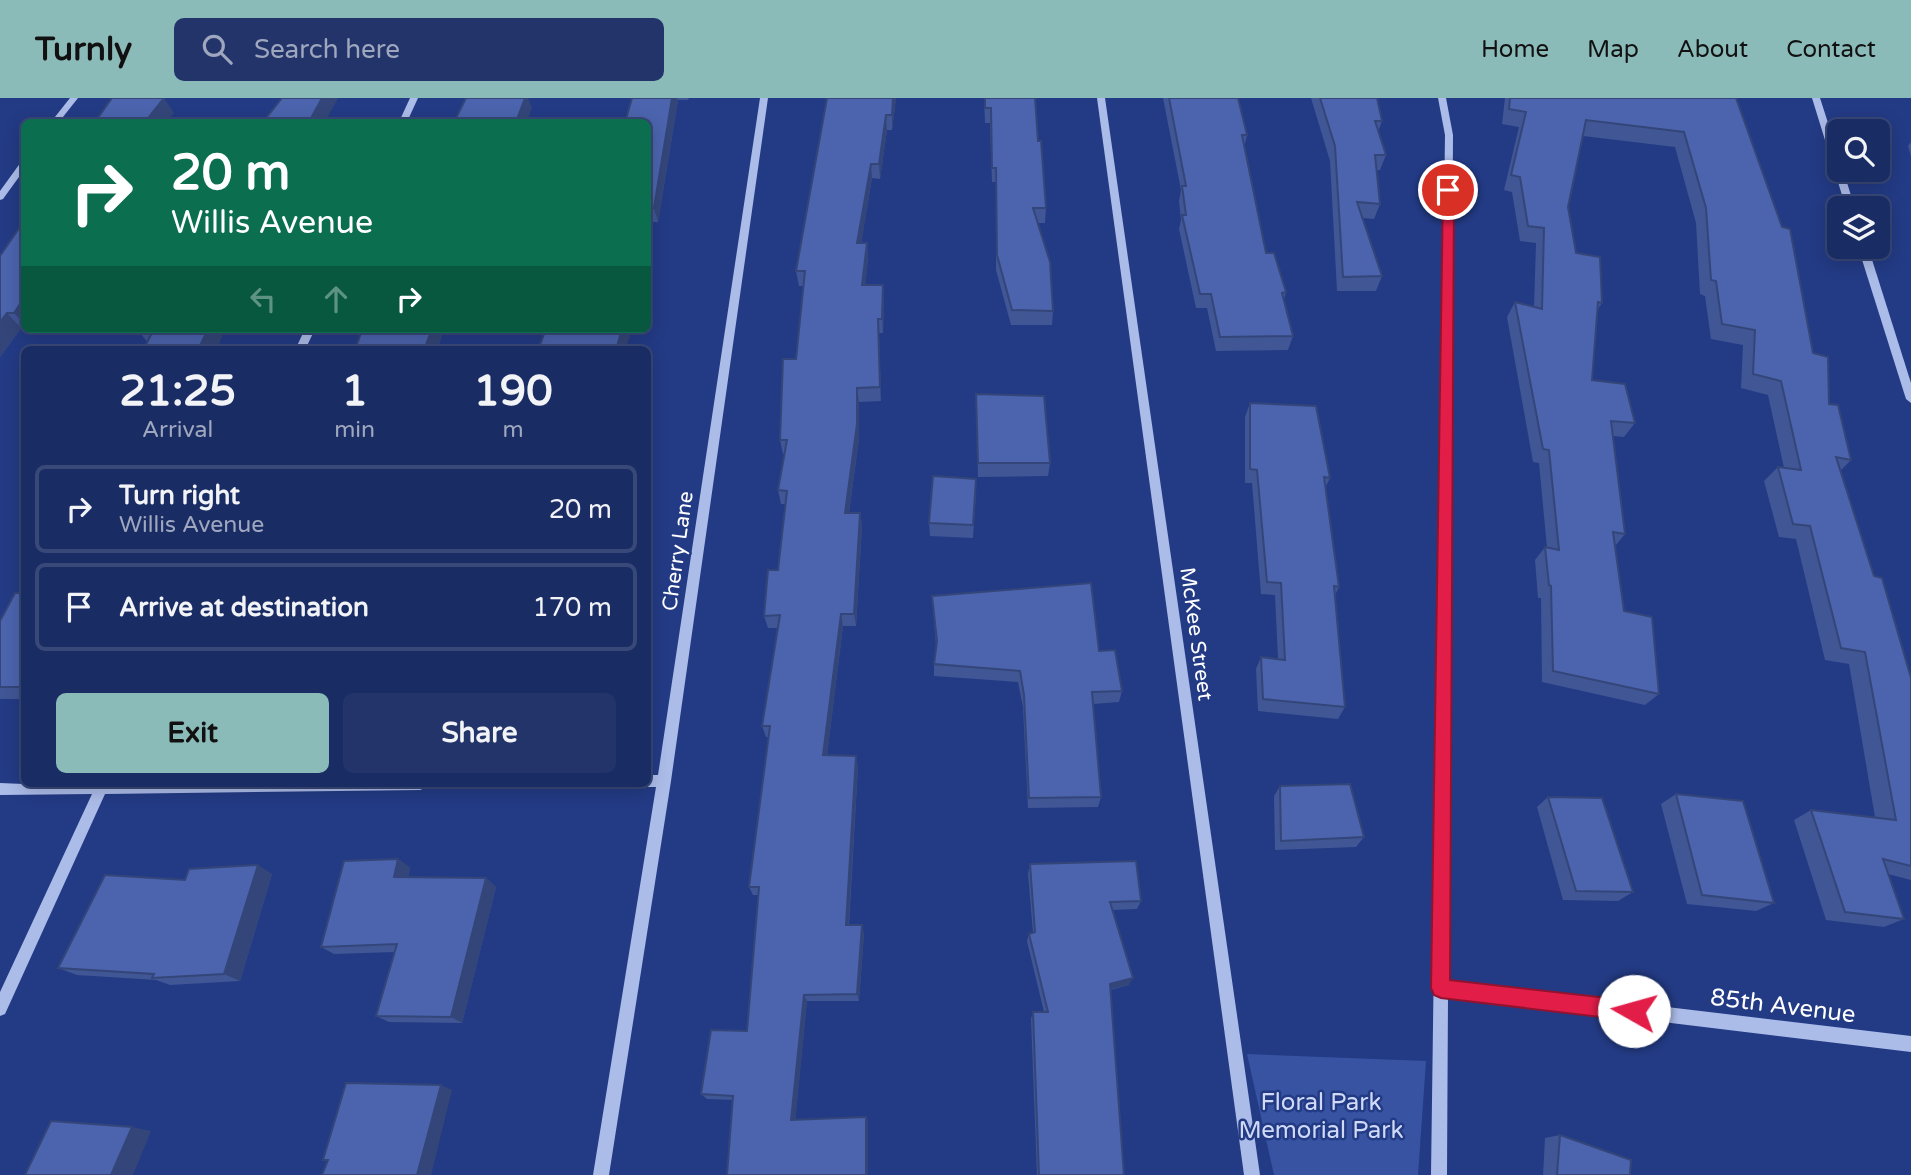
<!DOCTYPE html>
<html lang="en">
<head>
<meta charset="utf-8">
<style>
  :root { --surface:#1a2c64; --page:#23346a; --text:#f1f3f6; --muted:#9fa7bf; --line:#384878; --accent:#8bbbb9 }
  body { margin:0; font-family:"Varela Round",sans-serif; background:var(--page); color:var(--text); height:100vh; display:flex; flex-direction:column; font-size:26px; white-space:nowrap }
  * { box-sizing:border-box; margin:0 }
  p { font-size:23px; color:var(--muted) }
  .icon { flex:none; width:38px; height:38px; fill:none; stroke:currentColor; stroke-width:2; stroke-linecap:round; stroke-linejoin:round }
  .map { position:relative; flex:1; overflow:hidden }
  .side { position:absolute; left:21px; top:248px; width:630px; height:441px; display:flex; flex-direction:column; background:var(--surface); border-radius:10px; box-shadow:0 4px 18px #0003,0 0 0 2px var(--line) }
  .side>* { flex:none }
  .banner { position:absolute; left:21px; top:21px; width:630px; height:214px; border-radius:10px; box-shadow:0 4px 18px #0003,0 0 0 2px var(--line); background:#0b6e4f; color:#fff; overflow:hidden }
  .buttons { position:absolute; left:1827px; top:21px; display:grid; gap:14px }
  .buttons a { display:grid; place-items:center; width:63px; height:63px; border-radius:10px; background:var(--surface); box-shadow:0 4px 18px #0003,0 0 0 2px var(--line); font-size:35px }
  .pin { position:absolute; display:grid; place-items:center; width:60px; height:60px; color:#fff; margin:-30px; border:4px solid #fff; border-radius:50%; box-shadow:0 2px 7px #0007 }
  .me { position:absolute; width:77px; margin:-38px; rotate:277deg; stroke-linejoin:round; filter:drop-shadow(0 0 5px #0008) }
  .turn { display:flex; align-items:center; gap:24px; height:147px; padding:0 35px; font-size:32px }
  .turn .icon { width:91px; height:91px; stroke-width:2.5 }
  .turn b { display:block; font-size:49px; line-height:60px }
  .lanes { display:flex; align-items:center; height:66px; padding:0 35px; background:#0003; justify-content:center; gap:35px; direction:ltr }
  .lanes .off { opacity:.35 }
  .eta { display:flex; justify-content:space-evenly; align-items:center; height:119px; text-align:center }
  .eta b { font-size:42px; font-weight:700; line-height:49px }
  .primary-button { display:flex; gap:14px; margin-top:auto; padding:14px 35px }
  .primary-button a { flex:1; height:80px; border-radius:10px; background:var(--accent); color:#111; font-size:28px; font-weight:700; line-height:80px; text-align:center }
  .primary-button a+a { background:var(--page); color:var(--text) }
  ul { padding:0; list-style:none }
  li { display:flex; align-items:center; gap:21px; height:88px; margin:0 14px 10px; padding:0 21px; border:4px solid var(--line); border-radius:10px }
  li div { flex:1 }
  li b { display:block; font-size:26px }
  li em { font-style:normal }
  header { display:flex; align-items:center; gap:42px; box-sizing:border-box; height:98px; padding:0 35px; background:var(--accent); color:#111 }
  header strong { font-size:33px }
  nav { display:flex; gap:38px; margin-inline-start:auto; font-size:24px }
  .search { width:490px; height:63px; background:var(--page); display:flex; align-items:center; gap:18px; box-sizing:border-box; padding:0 24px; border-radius:10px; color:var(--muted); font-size:26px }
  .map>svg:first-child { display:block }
  .green { fill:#3753a2 }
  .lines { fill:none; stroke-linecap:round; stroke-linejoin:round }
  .minor { fill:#acbce9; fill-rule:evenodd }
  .wall { fill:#405695 }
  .shaded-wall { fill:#344679 }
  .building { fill:#4b64ad; stroke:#344679; stroke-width:2 }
  .route { fill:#e11d48; stroke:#92132f; stroke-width:2 }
  .labels { text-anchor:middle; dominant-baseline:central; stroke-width:5; stroke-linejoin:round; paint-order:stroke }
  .street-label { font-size:21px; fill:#fff; stroke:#233b85 }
  .near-street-label { font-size:24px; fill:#fff; stroke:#233b85 }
  .near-park-label { font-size:24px; fill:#d0daf7; stroke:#233b85 }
</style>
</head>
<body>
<header>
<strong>Turnly</strong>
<div class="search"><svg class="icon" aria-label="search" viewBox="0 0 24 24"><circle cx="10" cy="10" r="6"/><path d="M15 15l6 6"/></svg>Search here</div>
<nav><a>Home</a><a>Map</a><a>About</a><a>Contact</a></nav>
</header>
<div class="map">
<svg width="1911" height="1077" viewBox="0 0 1911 1077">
  <rect width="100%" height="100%" fill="#233b85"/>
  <path class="green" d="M1247,956L1426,963L1418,1077H1274Z"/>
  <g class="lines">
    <g class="minor">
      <path d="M70,0H78L59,24H51Z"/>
      <path d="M410,0H418L407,24H399Z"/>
      <path d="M760,0H768L671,683L609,1077H593L656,689H648L643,686H648V677H658Z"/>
      <path d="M1097,0H1105L1260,1077H1244Z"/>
      <path d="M1438,0H1446L1453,37L1448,883L1911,938V954L1448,898L1447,1077H1431L1445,37Z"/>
      <path d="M1812,0H1820L1839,59V72H1843L1855,110H1846Z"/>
      <path d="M24,63V72L3,101L0,102V93L21,64Z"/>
      <path d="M1858,149H1868L1911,285V305L1906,301Z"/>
      <path d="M305,231H315L305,252H295Z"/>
      <path d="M0,685L24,686H427L425,690L420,692L105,696L5,916L0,918V894L92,696L0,697Z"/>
    </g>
  </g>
  <g class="wall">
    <path d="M632,0H689L688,2H678L658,124H649L648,133V24Z"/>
    <path d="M827,0H896L892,32H887L880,81L872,80L861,145H867L868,160L865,187L884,202L883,235H879L881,303L859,304V340L849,415H860L862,428L856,528H843L827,657L858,668L849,827L864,835L859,903H807L795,1022L868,1023V1077L733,1002L707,1001L701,996L747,933L759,797H753L749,789L769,639H766L762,628L778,530H768L764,518L778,472L786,406H781L778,392L785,356H783L780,342L796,261L804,188H799L796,173Z"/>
    <path d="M984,0H1035L1038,43L1046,110L1045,125H1038L1053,213L1052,227H1011L996,172V84H992L990,25H985Z"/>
    <path d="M1163,0H1238L1247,37L1244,50L1266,155L1286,194L1284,201L1293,238L1288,252L1216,253L1207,210H1196L1179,131L1181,122L1179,103L1181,92Z"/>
    <path d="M1311,0H1377L1382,23L1378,34L1386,57L1380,72H1376L1380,106L1374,121L1362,120L1382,178L1376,193H1337L1330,63Z"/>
    <path d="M1505,0H1736L1829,306L1851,362L1840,373L1874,478L1911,580V782L1888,776L1904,821L1884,829L1826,822L1794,722L1811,712L1875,719L1849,566L1825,562L1796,441L1779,439L1764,383L1778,369L1784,370L1768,297L1741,290L1743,247L1711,241L1705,198L1700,196L1696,125L1675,49L1583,38L1568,109L1576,155L1602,205L1598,211L1592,282L1635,325L1624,339L1613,338L1625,436L1615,448L1624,513L1659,596L1645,607L1542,584L1541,500H1538L1535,462L1545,449L1547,450L1539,365L1533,364L1507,219L1515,204L1534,209L1536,145L1520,143L1512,94L1504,92L1519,29L1502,26Z"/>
    <path d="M1911,44V58L1908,48Z"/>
    <path d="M24,124V230H21L0,259V158Z"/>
    <path d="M225,231L216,252H143L147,244L139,233Z"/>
    <path d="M355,231H444L437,252H355L360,239Z"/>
    <path d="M976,296L1050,365L1048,378L978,379Z"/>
    <path d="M1250,305L1330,380L1325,390L1339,489L1335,497L1345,609L1338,621L1258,613L1256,571L1261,559L1278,561L1275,497L1261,496L1252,385H1245V319Z"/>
    <path d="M976,394L973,440L930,438L929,425Z"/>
    <path d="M24,495V601H0V523Z"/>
    <path d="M932,498L1099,553L1122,593L1119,604L1093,606L1101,699L1098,709L1028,710L1023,609L1018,584L934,578V566L936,547Z"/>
    <path d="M1280,688L1364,739L1356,749L1275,752L1274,698Z"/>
    <path d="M1676,696L1774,805L1756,813L1687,806L1661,706Z"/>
    <path d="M1548,699L1633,794L1618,803L1563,802L1537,709Z"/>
    <path d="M398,761L410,770L408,779L486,780L496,789L462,925L389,924L376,918L395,854L334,856L321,849Z"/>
    <path d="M1030,766L1141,803L1137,811L1113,812L1129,887L1110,892L1124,1077H1037L1031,921L1033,914H1044L1027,843L1029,836L1033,835L1028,775Z"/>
    <path d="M272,776L240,883L170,887L156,882L77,877L58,870Z"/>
    <path d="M1560,1037L1630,1077H1543L1545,1040Z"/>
  </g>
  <g class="shaded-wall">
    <path d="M164,0L174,15L166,24H145Z"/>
    <path d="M322,0H338L325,24H309Z"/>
    <path d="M521,0H528L532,10L527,24H516Z"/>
    <path d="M672,0H677L678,2L658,124L654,110Z"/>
    <path d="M893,0H896L892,32V17Z"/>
    <path d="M886,17L887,32L880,81L879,66Z"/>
    <path d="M871,66L872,80L859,160L857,145Z"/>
    <path d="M867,145L868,160L864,202L862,187Z"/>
    <path d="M883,187L884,202L883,235L882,221Z"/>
    <path d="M24,200V226L14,215Z"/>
    <path d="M7,215L21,230L0,259V224Z"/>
    <path d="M878,221L879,235L881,303L880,289Z"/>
    <path d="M208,231H225L216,252H198Z"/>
    <path d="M432,231H444L437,252H424Z"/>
    <path d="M622,231H628L630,238L625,252H616Z"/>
    <path d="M857,290L859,304V340L847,428L845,415Z"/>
    <path d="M860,415L862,428L856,528L854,516Z"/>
    <path d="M841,516L843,528L826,667L823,657Z"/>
    <path d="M856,658L858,668L848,835L846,827Z"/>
    <path d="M398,761L410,770L406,787L394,779Z"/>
    <path d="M258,767L272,776L240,883L224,876Z"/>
    <path d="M486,780L496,789L462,925L451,919Z"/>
    <path d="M862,827L864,835L859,903L857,896Z"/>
    <path d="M1133,880L1129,887L1106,892L1110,886Z"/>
    <path d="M804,897L807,903L795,1026L791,1022Z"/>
    <path d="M441,987L452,992L431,1077H417Z"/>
    <path d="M866,1019L868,1023V1077H866Z"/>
    <path d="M132,1029L151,1033L133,1077H111Z"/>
  </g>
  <g class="building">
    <path d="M112,0H164L145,24H95Z"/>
    <path d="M282,0H322L309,24H263Z"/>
    <path d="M466,0H525L516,24H454Z"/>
    <path d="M632,0H672L654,110L648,109V24H617L618,21H626Z"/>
    <path d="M827,0H893L892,17H886L879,66H871L857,145H867L862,187H883L882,221H878L880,289L857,290V326L845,415H860L854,516H841L823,657L856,658L846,827H862L857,896L804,897L791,1022L866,1019V1077H727L733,998L701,996L711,932L747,933L759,789H749L770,628H762L780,517L764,518L768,472H778L787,393L778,392L787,342H780L783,261H796L805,173H796Z"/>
    <path d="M985,0H1035L1038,43H1041L1046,110H1033L1050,164L1053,213L1012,212L997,157L996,70H992L991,10H985Z"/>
    <path d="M1169,0H1238L1247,37H1242L1266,155H1274L1286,194L1282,195L1293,238L1220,239L1211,196H1200L1182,117H1186L1182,88H1186Z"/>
    <path d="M1320,0H1377L1382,23H1375L1386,57H1375L1380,106L1357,104L1382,178L1343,179L1335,48Z"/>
    <path d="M1510,0H1736L1782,129L1790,131L1813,255L1828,259L1829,306L1838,307L1851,362L1836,359L1874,478L1882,480L1911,580V768L1883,761L1904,821L1845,814L1811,712L1896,722L1865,554L1841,550L1810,428L1793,426L1778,369L1801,372L1781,283L1753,276L1755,232L1722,226L1716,183L1711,182L1706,110L1684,34L1586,22L1568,109L1576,155L1600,159L1602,205L1598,204L1592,282L1625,286L1635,325L1611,323L1625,436L1613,434L1624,513L1652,519L1659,596L1553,573L1551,488L1549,487L1545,449L1559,452L1549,352L1543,351L1515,204L1542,211L1544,130L1528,128L1520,79L1511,77L1526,14L1509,11Z"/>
    <path d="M24,123V200L14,215H7L0,224V158Z"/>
    <path d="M140,231H208L198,252H143L153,233H139Z"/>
    <path d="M355,231H432L424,252H355L362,232Z"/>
    <path d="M546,231H622L616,252H538Z"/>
    <path d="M976,296L1044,298L1050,365H978Z"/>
    <path d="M1250,305L1316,308L1330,380L1324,379L1339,489L1334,488L1345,609L1263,601L1261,559L1285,562L1281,485L1267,484L1257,372L1250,371Z"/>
    <path d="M933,378L976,381L973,427L929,425Z"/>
    <path d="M1091,485L1099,553L1115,552L1122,593L1092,594L1101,699L1029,700L1024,597L1020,573L934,566L937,543L932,498Z"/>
    <path d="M15,495H24V589H0V523Z"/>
    <path d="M1350,686L1364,739L1281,743L1280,688Z"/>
    <path d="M1676,696L1743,703L1774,805L1702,797Z"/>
    <path d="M1548,699L1602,700L1633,794L1576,793Z"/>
    <path d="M398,761L394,779L486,780L451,919L376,918L397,846L321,849L344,763Z"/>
    <path d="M1136,763L1141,803L1110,804L1133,880L1110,886L1124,1077H1039L1033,914H1048L1029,836L1035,834L1030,766Z"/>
    <path d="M258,767L224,876L152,880L154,876L58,870L105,777L185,782L189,771Z"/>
    <path d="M346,985L441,987L417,1077H322L328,1062H323Z"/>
    <path d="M51,1023L132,1029L111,1077H25Z"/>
    <path d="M1560,1037L1631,1062L1630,1077H1557Z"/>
  </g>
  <path class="route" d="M1448,89L1454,92L1450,882L1634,903L1641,906L1644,913L1641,920L1634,923L1441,900L1434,897L1431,890L1443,92Z"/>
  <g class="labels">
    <g class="street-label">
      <text transform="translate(678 453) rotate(-82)">Cherry Lane</text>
      <text transform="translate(1196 536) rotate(82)">McKee Street</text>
    </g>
    <g class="near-street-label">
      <text transform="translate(1783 908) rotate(7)">85th Avenue</text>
    </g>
    <g class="near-park-label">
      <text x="1321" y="1004">Floral Park<tspan x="1321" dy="28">Memorial Park</tspan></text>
    </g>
  </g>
</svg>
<div class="buttons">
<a><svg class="icon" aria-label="search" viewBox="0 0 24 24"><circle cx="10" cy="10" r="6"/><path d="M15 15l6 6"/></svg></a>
<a><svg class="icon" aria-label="layers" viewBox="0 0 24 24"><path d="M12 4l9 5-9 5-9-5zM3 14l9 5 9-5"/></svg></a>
</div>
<div class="pin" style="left:1448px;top:92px;background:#d93025"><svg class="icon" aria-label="arrive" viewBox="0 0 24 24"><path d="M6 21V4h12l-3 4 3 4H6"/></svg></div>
<svg class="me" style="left:1634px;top:913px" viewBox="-20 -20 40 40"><circle r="19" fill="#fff"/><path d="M0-13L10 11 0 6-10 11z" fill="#e11d48"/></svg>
<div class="banner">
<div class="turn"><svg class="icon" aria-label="right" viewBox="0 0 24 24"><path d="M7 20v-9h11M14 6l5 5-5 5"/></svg><div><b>20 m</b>Willis Avenue</div></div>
<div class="lanes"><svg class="icon off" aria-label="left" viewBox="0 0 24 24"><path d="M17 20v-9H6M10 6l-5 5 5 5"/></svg><svg class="icon off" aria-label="ahead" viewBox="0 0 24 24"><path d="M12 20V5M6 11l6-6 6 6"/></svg><svg class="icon" aria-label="right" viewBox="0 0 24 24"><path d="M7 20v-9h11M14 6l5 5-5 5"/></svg></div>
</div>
<section class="side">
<div class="eta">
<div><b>21:25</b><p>Arrival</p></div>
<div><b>1</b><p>min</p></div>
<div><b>190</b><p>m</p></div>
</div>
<ul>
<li><svg class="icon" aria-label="right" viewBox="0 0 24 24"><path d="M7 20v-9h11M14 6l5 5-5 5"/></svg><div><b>Turn right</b><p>Willis Avenue</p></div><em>20 m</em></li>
<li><svg class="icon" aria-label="arrive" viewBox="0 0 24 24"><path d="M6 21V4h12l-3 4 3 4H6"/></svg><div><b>Arrive at destination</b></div><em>170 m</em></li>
</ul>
<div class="primary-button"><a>Exit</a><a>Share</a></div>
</section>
</div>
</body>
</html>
